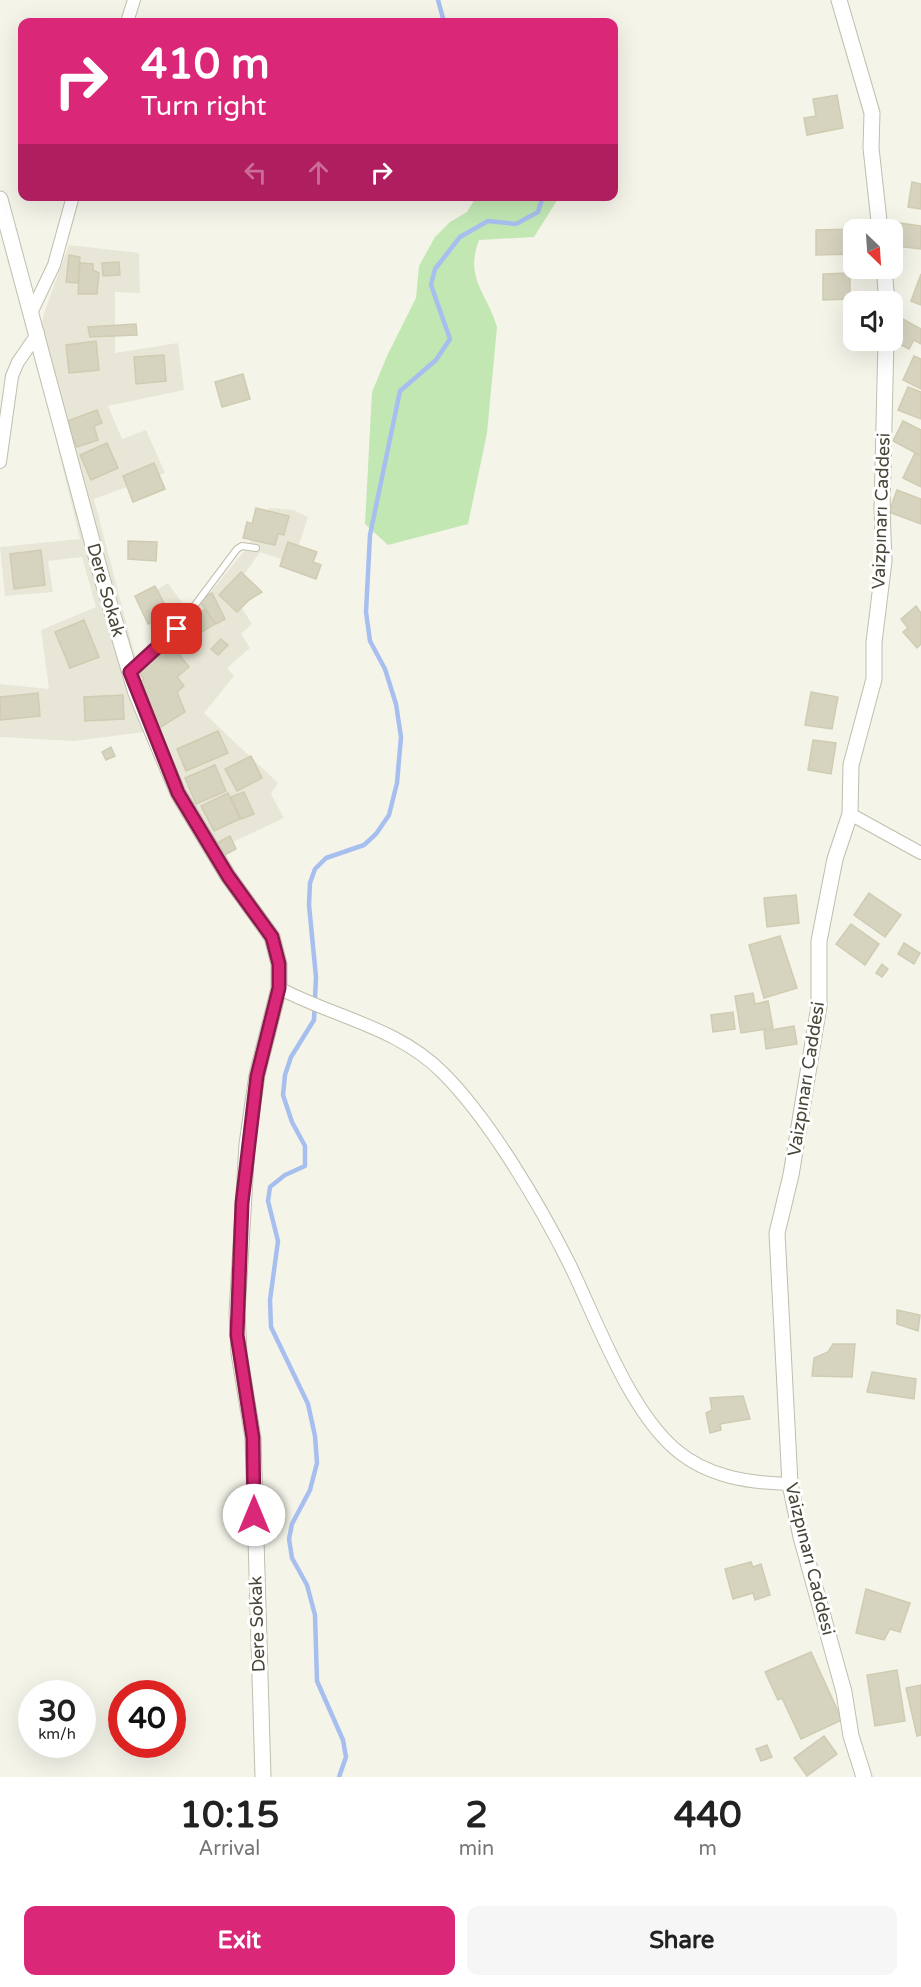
<!DOCTYPE html>
<html lang="en">
<head>
<meta charset="utf-8">
<style>
  :root { --surface:#fff; --page:#f6f6f6; --text:#222; --muted:#767676; --accent:#db2777 }
  body { margin:0; font-family:"Varela Round",sans-serif; background:var(--page); color:var(--text); height:100vh; display:flex; flex-direction:column; font-size:22px; white-space:nowrap }
  * { box-sizing:border-box; margin:0 }
  p { font-size:20px; color:var(--muted) }
  .icon { flex:none; width:33px; height:33px; fill:none; stroke:currentColor; stroke-width:2; stroke-linecap:round; stroke-linejoin:round }
  .map { position:relative; height:1777px; overflow:hidden }
  .details { display:flex; flex-direction:column; background:var(--surface); flex:1 }
  .details>* { flex:none }
  .banner { position:absolute; left:18px; top:18px; width:600px; height:183px; border-radius:12px; box-shadow:0 6px 24px #0002; background:#db2777; color:#fff; overflow:hidden }
  .needle { width:39px; rotate:155deg }
  .tools { position:absolute; left:843px; top:219px; display:grid; gap:12px }
  .tools a { display:grid; place-items:center; width:60px; height:60px; border-radius:12px; background:var(--surface); box-shadow:0 6px 24px #0002; font-size:30px }
  .speed { position:absolute; left:18px; top:1680px; display:flex; gap:12px; font-size:30px; font-weight:700; text-align:center }
  .speed>* { display:grid; place-content:center; width:78px; height:78px; border-radius:50%; background:var(--surface); box-shadow:0 6px 24px #0002; line-height:1 }
  .speed small { font-size:15px; font-weight:400 }
  .speed .limit { border:9px solid #d22; background:#fff; color:#111 }
  .pin { position:absolute; display:grid; place-items:center; width:51px; height:51px; color:#fff; margin:-26px; border-radius:12px; box-shadow:0 3px 9px #0006 }
  .me { position:absolute; width:66px; margin:-33px; rotate:0deg; stroke-linejoin:round; filter:drop-shadow(0 0 4px #0008) }
  .turn { display:flex; align-items:center; gap:21px; height:126px; padding:0 24px; font-size:27px }
  .turn .icon { width:78px; height:78px; stroke-width:2.5 }
  .turn b { display:block; font-size:42px; line-height:51px }
  .lanes { display:flex; align-items:center; height:57px; padding:0 24px; background:#0003; justify-content:center; gap:30px; direction:ltr }
  .lanes .off { opacity:.35 }
  .eta { display:flex; justify-content:space-evenly; align-items:center; height:102px; text-align:center }
  .eta b { font-size:36px; font-weight:800; line-height:42px }
  .cta { display:flex; gap:12px; margin-top:auto; padding:12px 24px }
  .cta a { flex:1; height:69px; border-radius:12px; background:var(--accent); color:#fff; font-size:24px; font-weight:800; line-height:69px; text-align:center }
  .cta a+a { background:var(--page); color:var(--text) }
  .map>svg:first-child { display:block }
  .residential { fill:#e8e7d7 }
  .green { fill:#c2e7b3 }
  .lines { fill:none; stroke-linecap:round; stroke-linejoin:round }
  .stream { stroke:#a7bfef; stroke-width:4.5 }
  .building { fill:#d6d3bf; stroke:#d0ccb2; stroke-width:1.5 }
  .service-casing { stroke:#c0beac; stroke-width:8 }
  .minor-casing { stroke:#c0beac; stroke-width:14 }
  .tertiary-casing { stroke:#c0beac; stroke-width:17 }
  .service { stroke:#fff; stroke-width:6 }
  .minor { stroke:#fff; stroke-width:12 }
  .tertiary { stroke:#fff; stroke-width:15 }
  .route-casing { stroke:#8e194d; stroke-width:15 }
  .route { stroke:#db2777; stroke-width:10 }
  .labels { text-anchor:middle; dominant-baseline:central; stroke-width:6; stroke-linejoin:round; paint-order:stroke }
  .street-label { font-size:18px; fill:#484637; stroke:#fff }
</style>
</head>
<body>
<div class="map">
<svg width="921" height="1777" viewBox="0 0 921 1777">
  <rect width="100%" height="100%" fill="#f4f4e9"/>
  <path class="residential" d="M69,245L139,253L140,293L115,292V353L178,343L184,390L108,406L122,439L146,430L165,473L94,499L135,656L155,641L139,600L168,583L189,613L205,599L245,550L269,508L294,510L308,517L293,563L260,552L232,592L252,624L241,634L250,648L227,668L234,676L204,713L278,783L271,794L284,818L209,853L183,817L145,732L74,741L0,737V684L49,689L41,630L96,607L82,557L48,561L53,592L5,596L0,547L80,539L36,356L44,313Z"/>
  <path class="green" d="M476,197H559L534,237L479,240C464,279 488,294 497,327L487,433L468,524L388,545L365,524L372,392L387,356L416,298L419,266L435,237L450,222L467,212Z"/>
  <g class="lines">
    <g class="stream">
      <path d="M438,0L444,22"/>
      <path d="M339,1777L346,1757L343,1740L317,1681L315,1615L307,1585L292,1558L289,1539L292,1524L310,1490L317,1463L315,1436L308,1404L271,1327L270,1300L278,1241L268,1201L270,1187L285,1175L305,1166V1146L292,1122L283,1095L285,1075L291,1057L314,1020L316,977L309,905L310,883L315,869L326,858L364,845L376,834L389,815L397,783L401,737L396,704L385,669L370,641L366,612L370,535L400,391L436,360L450,339L431,285L435,269L460,237L488,221L516,224L538,212L543,196"/>
    </g>
  </g>
  <g class="building">
    <path d="M837,95L843,128L807,135L804,118L816,116L813,99Z"/>
    <path d="M912,182L921,184V209L908,207Z"/>
    <path d="M900,223L921,226V249L897,246Z"/>
    <path d="M858,229L854,230V254L816,255V230Z"/>
    <path d="M69,255L80,257L78,283L66,282Z"/>
    <path d="M119,262L120,275L103,276L102,263Z"/>
    <path d="M80,263L93,264V270L99,273L97,294H78Z"/>
    <path d="M850,273V299L823,300V274Z"/>
    <path d="M921,274V305L911,301Z"/>
    <path d="M901,318L921,329V344L914,340L909,349L892,340V333Z"/>
    <path d="M136,324L137,335L90,337L88,327Z"/>
    <path d="M96,341L99,370L69,373L66,345Z"/>
    <path d="M164,355L166,381L136,384L134,357Z"/>
    <path d="M914,356L921,359V389L903,380Z"/>
    <path d="M243,374L250,399L222,407L215,382Z"/>
    <path d="M908,387L921,392V419L898,410Z"/>
    <path d="M97,410L102,423L94,426L98,440L77,447L65,422Z"/>
    <path d="M903,421L921,430V456L893,441Z"/>
    <path d="M107,443L118,468L91,480L80,455Z"/>
    <path d="M915,453L921,456V487L903,478Z"/>
    <path d="M154,463L165,489L133,502L123,476Z"/>
    <path d="M897,490L921,499V524L889,512Z"/>
    <path d="M256,508L289,516L284,535L278,534L275,545L243,538L247,522L252,524Z"/>
    <path d="M128,541L157,542L156,561L128,559Z"/>
    <path d="M288,542L317,552L313,562L321,565L316,579L280,566Z"/>
    <path d="M41,550L45,585L14,589L10,554Z"/>
    <path d="M241,572L262,592L249,600L237,612L219,595Z"/>
    <path d="M155,586L169,613L148,624L135,596Z"/>
    <path d="M212,593L225,619L216,624L199,600Z"/>
    <path d="M916,606L921,613V644L917,648L903,632L908,628L901,619Z"/>
    <path d="M205,609L215,624L198,634L189,619Z"/>
    <path d="M84,620L99,657L70,668L55,632Z"/>
    <path d="M221,639L228,645L218,655L211,649Z"/>
    <path d="M170,643L189,667L177,677L184,686L177,692L185,712L156,730L144,703L149,699L138,684L144,679L137,669Z"/>
    <path d="M811,692L838,697L832,729L805,725Z"/>
    <path d="M38,693L40,716L0,720V697Z"/>
    <path d="M123,695L124,719L85,721L84,697Z"/>
    <path d="M218,731L228,753L186,771L177,749Z"/>
    <path d="M813,740L836,743L831,774L808,770Z"/>
    <path d="M111,747L115,756L106,760L102,752Z"/>
    <path d="M251,756L262,778L237,791L225,769Z"/>
    <path d="M215,765L226,791L196,804L185,778Z"/>
    <path d="M244,792L254,814L241,819L231,797Z"/>
    <path d="M228,793L240,819L214,831L201,806Z"/>
    <path d="M230,836L236,849L223,856L217,843Z"/>
    <path d="M869,893L901,915L885,937L854,915Z"/>
    <path d="M796,895L799,923L767,927L764,898Z"/>
    <path d="M851,924L879,944L865,965L836,944Z"/>
    <path d="M780,936L797,988L764,998L749,945Z"/>
    <path d="M904,943L920,953L914,964L898,954Z"/>
    <path d="M882,964L888,969L882,977L876,973Z"/>
    <path d="M753,993L755,1004L768,1001L773,1028L741,1033L735,996Z"/>
    <path d="M733,1012L735,1029L713,1032L711,1015Z"/>
    <path d="M794,1026L797,1044L766,1049L764,1031Z"/>
    <path d="M897,1310L920,1315L918,1331L897,1324Z"/>
    <path d="M833,1344H855L852,1377L812,1376L814,1358L828,1352Z"/>
    <path d="M872,1372L916,1379L914,1399L867,1392Z"/>
    <path d="M743,1396L750,1419L720,1424L721,1430L710,1433L706,1413L712,1410L710,1398Z"/>
    <path d="M751,1562L753,1567L761,1564L770,1595L755,1600L753,1593L733,1599L725,1569Z"/>
    <path d="M866,1589L910,1603L900,1632L890,1629L884,1640L856,1633Z"/>
    <path d="M811,1652L842,1720L801,1739L782,1698L778,1700L765,1672Z"/>
    <path d="M897,1670L905,1721L875,1726L867,1675Z"/>
    <path d="M921,1685V1735L917,1736L906,1688Z"/>
    <path d="M824,1736L837,1754L807,1776L794,1758Z"/>
    <path d="M767,1745L772,1757L761,1761L756,1749Z"/>
  </g>
  <g class="lines">
    <g class="service-casing">
      <path id="service" d="M132,671L177,629L237,549L242,546L256,548"/>
    </g>
    <g class="minor-casing">
      <g id="minor">
        <path d="M127,22L134,0"/>
        <path d="M32,311L54,265L73,196"/>
        <path d="M0,462L12,376L18,362L38,333"/>
        <path d="M850,814L921,853"/>
        <path d="M279,988C333,1017 398,1027 443,1073C490,1120 540,1205 570,1265C597,1321 628,1408 675,1449C707,1477 749,1483 790,1484"/>
      </g>
    </g>
    <g class="tertiary-casing">
      <g id="tertiary">
        <path d="M839,0L872,113L871,148L880,230"/>
        <path d="M0,199L103,582L136,693L178,793L228,876L272,937L279,964V988L257,1075L247,1144L237,1313L239,1353L253,1438L263,1777"/>
        <path d="M884,268L887,302"/>
        <path d="M864,1777L851,1736L844,1692L801,1537L790,1484L777,1233L791,1175L819,1006V941L835,859L850,814L851,765L874,679V642L884,561L882,509L886,340"/>
      </g>
    </g>
    <use href="#service" class="service"/>
    <use href="#minor" class="minor"/>
    <use href="#tertiary" class="tertiary"/>
  </g>
  <g class="lines">
    <g class="route-casing">
      <path id="route" d="M177,629L130,672L178,793L228,876L272,937L279,964V988L257,1076L242,1203L237,1335L253,1438L254,1515"/>
    </g>
    <use href="#route" class="route"/>
  </g>
  <g class="labels">
    <g class="street-label">
      <text transform="translate(881 511) rotate(-88)">Vaizpınarı Caddesi</text>
      <text transform="translate(106 590) rotate(74)">Dere Sokak</text>
      <text transform="translate(806 1079) rotate(-81)">Vaizpınarı Caddesi</text>
      <text transform="translate(810 1559) rotate(76)">Vaizpınarı Caddesi</text>
      <text transform="translate(257 1624) rotate(-92)">Dere Sokak</text>
    </g>
  </g>
</svg>
<div class="tools">
<a><svg class="needle" viewBox="-14 -14 28 28"><path d="M0-13l5 13h-10z" fill="#e53935"/><path d="M0 13l5-13h-10z" fill="#767676"/></svg></a>
<a><svg class="icon" aria-label="sound" viewBox="0 0 24 24"><path d="M4 9h4l5-4v14l-5-4H4zM17 9q2 3 0 6"/></svg></a>
</div>
<div class="speed"><div>30<small>km/h</small></div><div class="limit">40</div></div>
<div class="pin" style="left:177px;top:629px;background:#d93025"><svg class="icon" aria-label="arrive" viewBox="0 0 24 24"><path d="M6 21V4h12l-3 4 3 4H6"/></svg></div>
<svg class="me" style="left:254px;top:1515px" viewBox="-20 -20 40 40"><circle r="19" fill="#fff"/><path d="M0-13L10 11 0 6-10 11z" fill="#db2777"/></svg>
<div class="banner">
<div class="turn"><svg class="icon" aria-label="right" viewBox="0 0 24 24"><path d="M7 20v-9h11M14 6l5 5-5 5"/></svg><div><b>410 m</b>Turn right</div></div>
<div class="lanes"><svg class="icon off" aria-label="left" viewBox="0 0 24 24"><path d="M17 20v-9H6M10 6l-5 5 5 5"/></svg><svg class="icon off" aria-label="ahead" viewBox="0 0 24 24"><path d="M12 20V5M6 11l6-6 6 6"/></svg><svg class="icon" aria-label="right" viewBox="0 0 24 24"><path d="M7 20v-9h11M14 6l5 5-5 5"/></svg></div>
</div>
</div>
<section class="details">
<div class="eta">
<div><b>10:15</b><p>Arrival</p></div>
<div><b>2</b><p>min</p></div>
<div><b>440</b><p>m</p></div>
</div>
<div class="cta"><a>Exit</a><a>Share</a></div>
</section>
</body>
</html>
